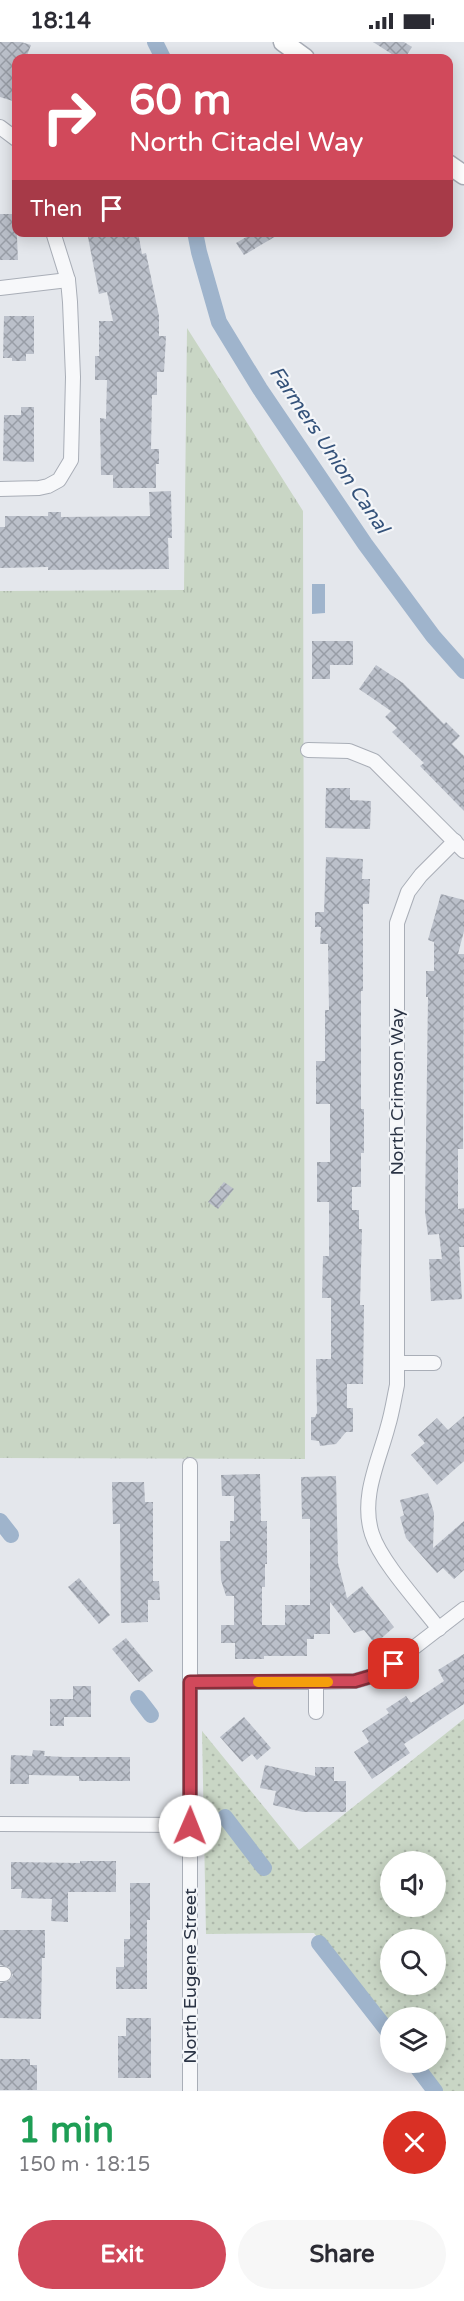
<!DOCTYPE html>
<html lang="en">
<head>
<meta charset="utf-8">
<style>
  :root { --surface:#fff; --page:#f7f7f7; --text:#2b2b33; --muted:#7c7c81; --accent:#d1495b }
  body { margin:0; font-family:"Varela Round",sans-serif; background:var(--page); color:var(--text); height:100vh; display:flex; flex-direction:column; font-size:22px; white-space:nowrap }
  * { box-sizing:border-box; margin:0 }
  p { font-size:20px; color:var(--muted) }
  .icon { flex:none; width:33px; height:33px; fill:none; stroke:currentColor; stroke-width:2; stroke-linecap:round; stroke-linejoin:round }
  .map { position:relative; height:2049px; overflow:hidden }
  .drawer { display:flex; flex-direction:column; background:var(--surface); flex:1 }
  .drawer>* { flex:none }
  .top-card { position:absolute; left:12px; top:12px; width:441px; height:183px; border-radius:12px; box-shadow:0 3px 15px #0003; background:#d1495b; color:#fff; overflow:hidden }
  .tools { position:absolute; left:380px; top:1809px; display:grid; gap:12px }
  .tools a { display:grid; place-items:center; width:66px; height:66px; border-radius:50%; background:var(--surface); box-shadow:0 3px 15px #0003; font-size:30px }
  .pin { position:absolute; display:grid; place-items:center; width:51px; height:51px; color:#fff; margin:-26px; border-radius:12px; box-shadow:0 3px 9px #0006 }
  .me { position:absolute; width:66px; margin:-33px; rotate:1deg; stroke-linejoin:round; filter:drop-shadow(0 0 4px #0008) }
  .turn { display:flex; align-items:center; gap:21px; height:126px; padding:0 18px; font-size:27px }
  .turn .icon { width:78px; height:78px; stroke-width:2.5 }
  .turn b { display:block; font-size:42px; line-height:51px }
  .then { display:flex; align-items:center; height:57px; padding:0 18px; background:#0003; gap:12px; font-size:22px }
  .round { display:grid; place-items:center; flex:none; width:63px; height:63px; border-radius:32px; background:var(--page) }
  .overview { display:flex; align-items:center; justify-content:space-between; height:102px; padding:0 18px }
  h1 { font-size:36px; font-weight:700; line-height:45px; color:#1e9e55 }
  .cta { display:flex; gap:12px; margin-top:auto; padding:12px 18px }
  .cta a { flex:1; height:69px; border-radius:36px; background:var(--accent); color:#fff; font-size:24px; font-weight:700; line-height:69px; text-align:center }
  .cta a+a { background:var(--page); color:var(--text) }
  .status { display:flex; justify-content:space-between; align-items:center; height:42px; padding:0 30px; background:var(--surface); direction:ltr }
  .status svg { height:16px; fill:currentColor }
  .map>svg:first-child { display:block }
  .grass { fill:url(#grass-tufts) }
  .park { fill:url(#park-dots); fill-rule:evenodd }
  .water { fill:#9fb4cc }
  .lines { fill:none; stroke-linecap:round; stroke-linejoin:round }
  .canal { stroke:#9fb4cc; stroke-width:16 }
  .building { fill:url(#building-cross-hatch) }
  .street-casing { stroke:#a9aeb7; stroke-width:16 }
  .secondary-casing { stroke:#a9aeb7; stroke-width:21 }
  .street { stroke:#f7f8fa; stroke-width:14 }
  .secondary { stroke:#fff; stroke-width:18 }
  .route-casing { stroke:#882f3b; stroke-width:15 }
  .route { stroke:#d1495b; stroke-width:10 }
  .slow { stroke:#f59e0b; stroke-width:10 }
  .labels { text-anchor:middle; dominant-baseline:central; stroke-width:4.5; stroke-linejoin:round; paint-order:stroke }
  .street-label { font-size:18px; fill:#2b3445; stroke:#f4f6f9 }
  .water-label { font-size:20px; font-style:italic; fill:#34527a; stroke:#f4f6f9 }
</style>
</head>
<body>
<div class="status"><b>18:14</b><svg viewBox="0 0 49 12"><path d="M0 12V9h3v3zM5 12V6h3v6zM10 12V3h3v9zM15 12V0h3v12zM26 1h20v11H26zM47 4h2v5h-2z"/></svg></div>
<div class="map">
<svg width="464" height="2049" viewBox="0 0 464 2049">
  <defs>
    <pattern id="grass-tufts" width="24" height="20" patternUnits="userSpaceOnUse" patternTransform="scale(1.5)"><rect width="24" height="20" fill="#c9d6c5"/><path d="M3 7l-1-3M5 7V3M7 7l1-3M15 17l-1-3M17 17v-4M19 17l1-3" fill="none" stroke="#adb8ab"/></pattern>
    <pattern id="park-dots" width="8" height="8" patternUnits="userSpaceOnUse" patternTransform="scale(1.5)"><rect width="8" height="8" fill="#c9d6c5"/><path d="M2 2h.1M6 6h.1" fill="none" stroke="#adb8ab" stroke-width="1.8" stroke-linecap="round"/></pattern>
    <pattern id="building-cross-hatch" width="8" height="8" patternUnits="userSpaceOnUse" patternTransform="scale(1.5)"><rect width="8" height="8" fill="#bbc0ca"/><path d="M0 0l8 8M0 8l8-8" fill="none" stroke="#989da6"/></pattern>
  </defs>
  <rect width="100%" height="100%" fill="#e4e7ec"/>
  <path class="grass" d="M187,286L303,469L305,1417L0,1416V549L184,548Z"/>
  <path class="park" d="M464,1677V2049H438L416,2021L435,2020V1976H390V1988L314,1891L206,1892L202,1689L299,1808ZM390,1820H435V1864H390ZM390,1898H435V1942H390Z"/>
  <path class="water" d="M312,542H325V571L312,572Z"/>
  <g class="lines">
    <g class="canal">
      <path d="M155,0L163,16"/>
      <path d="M195,190L199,210L219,280L260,347L365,502L433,594L464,629"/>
      <path d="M0,1479L11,1493"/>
      <path d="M138,1656L151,1673"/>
      <path d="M225,1775L264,1826"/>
      <path d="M319,1901L390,1992"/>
      <path d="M413,2020L435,2049"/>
    </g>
  </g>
  <g class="building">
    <path d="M0,0H21L31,3L26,16H16V60L0,55Z"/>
    <path d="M373,0H404L412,5L405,16H398Z"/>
    <path d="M0,172H16L18,218H0Z"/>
    <path d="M87,190H138L142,212L146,211L159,274V294H166L164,330H157V353H152L151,407H159V422H156V446H113V433H101L100,376L106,377L107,338H95V314H99V279H113L107,250L99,252Z"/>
    <path d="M255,190H283L244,213L236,201Z"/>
    <path d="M4,274H34V312H26V319H12V316H3Z"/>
    <path d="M21,365H34V420L3,419L4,373H21Z"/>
    <path d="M171,449L172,496H168L169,527L48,528V525L0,526V485H5V474H48V470H61V475L150,474L149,450Z"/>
    <path d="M312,599H353V623H330V637H312Z"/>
    <path d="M376,623L403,641L444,682L446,680L460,694L452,702L464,714V769L420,724L424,721L392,690L397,686L385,675L391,669L359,647Z"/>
    <path d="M326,746H350V758L371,759L370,787L325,786Z"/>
    <path d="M326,815L363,817L362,837H370L369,862H363V949H361V1067H364V1111H361V1145H352V1168H359V1187H362L360,1263H364L363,1342H347V1366H353V1390H346L336,1402L320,1404L319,1399L311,1398V1375H315L317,1371L316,1317H331V1256H322L323,1214H329V1160H317V1120H330V1062H316V1019H325V968H329L328,902H320L321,885H315V870H324Z"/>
    <path d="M441,852L464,858V889L458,912H464L463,1107H458V1167L464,1166V1205H459L462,1257L431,1259L429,1217H442L439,1192L428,1193L425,1170L428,955H426V929H434V900L428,898Z"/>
    <path d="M224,1140L234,1147L218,1167L208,1160Z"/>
    <path d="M464,1374V1419L437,1443L411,1413L425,1401L418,1393L437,1376L448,1388Z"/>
    <path d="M260,1432L261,1479H267V1522H265V1545H262V1583H285V1563H310V1477H302L301,1435L336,1434L338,1521L347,1556L362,1544L394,1585L375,1602L364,1588L354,1591L330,1560V1592H314V1597H307V1614H264V1617H235V1601H221V1583H234V1554H226L221,1538L220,1499H230V1479H234V1454H222L221,1433Z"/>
    <path d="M112,1440H144L145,1460H153V1539H159L160,1558H148V1580L121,1581L120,1482H113Z"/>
    <path d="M428,1451L434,1471L433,1506L464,1479V1528L454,1537L443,1526L437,1531L406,1496L400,1475L404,1473L400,1458Z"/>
    <path d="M79,1536L110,1573L99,1582L68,1545Z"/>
    <path d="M126,1596L153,1629L139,1640L112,1607Z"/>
    <path d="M464,1612V1662L404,1702L410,1711L372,1737L354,1710L369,1700L362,1689L389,1671L386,1667L406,1654L411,1661L444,1639L438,1628Z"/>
    <path d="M73,1644H91V1675H64V1684H50V1657H73Z"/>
    <path d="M244,1675L271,1706L257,1718L252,1712L242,1720L220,1695Z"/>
    <path d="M33,1708L45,1709L44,1714L64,1715H130V1739H79V1734L29,1733V1742H10L11,1713L32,1714Z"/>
    <path d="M265,1723L315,1734V1725H334V1739H346V1770H303L273,1763L276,1749L260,1746Z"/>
    <path d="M80,1819H116V1850H68V1880L51,1879L52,1857L21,1856L22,1847H11V1820L80,1821Z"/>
    <path d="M130,1841H150V1878H147V1947H116V1925H124V1897H130Z"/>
    <path d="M0,1888H45V1916H42L41,1977L0,1976V1941L9,1939L13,1933L9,1925L0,1923Z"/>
    <path d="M126,1976H151V2036H118V1994H126Z"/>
    <path d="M0,2017H30V2023H37V2048H0Z"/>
  </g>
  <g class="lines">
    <g class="street-casing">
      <g id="street">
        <path d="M0,85L16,97"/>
        <path d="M0,246L68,238"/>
        <path d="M0,447L39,446L48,444L59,438L71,418L73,335L70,260L68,238L53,190"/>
        <path d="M308,708L349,709L374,719L464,809"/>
        <path d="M397,1321H434"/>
        <path d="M190,1423V2049"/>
        <path d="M439,1587C420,1562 381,1520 372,1492C360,1455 379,1419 388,1384C392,1371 394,1357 397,1343V881L408,850L421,833L455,799"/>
        <path d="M191,1640H316L355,1639L372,1634L394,1621L464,1567"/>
        <path d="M316,1640V1670"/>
        <path d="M0,1782L190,1783"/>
        <path d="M0,1932H4"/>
      </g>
    </g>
    <g class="secondary-casing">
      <g id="secondary">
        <path d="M283,0L305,16"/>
        <path d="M448,122L464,133"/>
      </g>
    </g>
    <use href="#street" class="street"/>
    <use href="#secondary" class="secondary"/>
  </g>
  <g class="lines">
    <g class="route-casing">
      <path id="route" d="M190,1784V1640L355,1639L372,1634L394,1622"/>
    </g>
    <use href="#route" class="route"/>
    <path class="slow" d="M258,1640H328"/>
  </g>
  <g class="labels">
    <g class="street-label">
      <text transform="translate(397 1050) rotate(-90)">North Crimson Way</text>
      <text transform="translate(190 1934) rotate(-90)">North Eugene Street</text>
    </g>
    <g class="water-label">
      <text transform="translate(329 408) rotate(56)">Farmers Union Canal</text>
    </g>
  </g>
</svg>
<div class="tools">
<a><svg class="icon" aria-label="sound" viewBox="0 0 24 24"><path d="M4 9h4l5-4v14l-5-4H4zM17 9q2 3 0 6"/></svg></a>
<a><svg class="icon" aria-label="search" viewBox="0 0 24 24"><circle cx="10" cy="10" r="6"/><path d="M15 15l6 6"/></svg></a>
<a><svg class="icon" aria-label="layers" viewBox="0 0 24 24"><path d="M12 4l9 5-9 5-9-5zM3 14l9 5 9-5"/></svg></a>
</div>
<div class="pin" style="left:394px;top:1622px;background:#d93025"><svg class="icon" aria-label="arrive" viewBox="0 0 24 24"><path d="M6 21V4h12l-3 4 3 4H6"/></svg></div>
<svg class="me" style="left:190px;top:1784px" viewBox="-20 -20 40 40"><circle r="19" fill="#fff"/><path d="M0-13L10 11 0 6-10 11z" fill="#d1495b"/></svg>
<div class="top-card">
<div class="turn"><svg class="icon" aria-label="right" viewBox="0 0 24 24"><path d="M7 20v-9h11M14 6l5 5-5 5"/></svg><div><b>60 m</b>North Citadel Way</div></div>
<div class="then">Then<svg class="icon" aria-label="arrive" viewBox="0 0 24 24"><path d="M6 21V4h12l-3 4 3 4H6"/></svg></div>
</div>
</div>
<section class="drawer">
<div class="overview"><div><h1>1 min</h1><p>150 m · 18:15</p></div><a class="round" style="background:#d93025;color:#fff"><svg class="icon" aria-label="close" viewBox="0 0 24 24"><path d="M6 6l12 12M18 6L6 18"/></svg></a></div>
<div class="cta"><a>Exit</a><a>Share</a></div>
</section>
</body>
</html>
